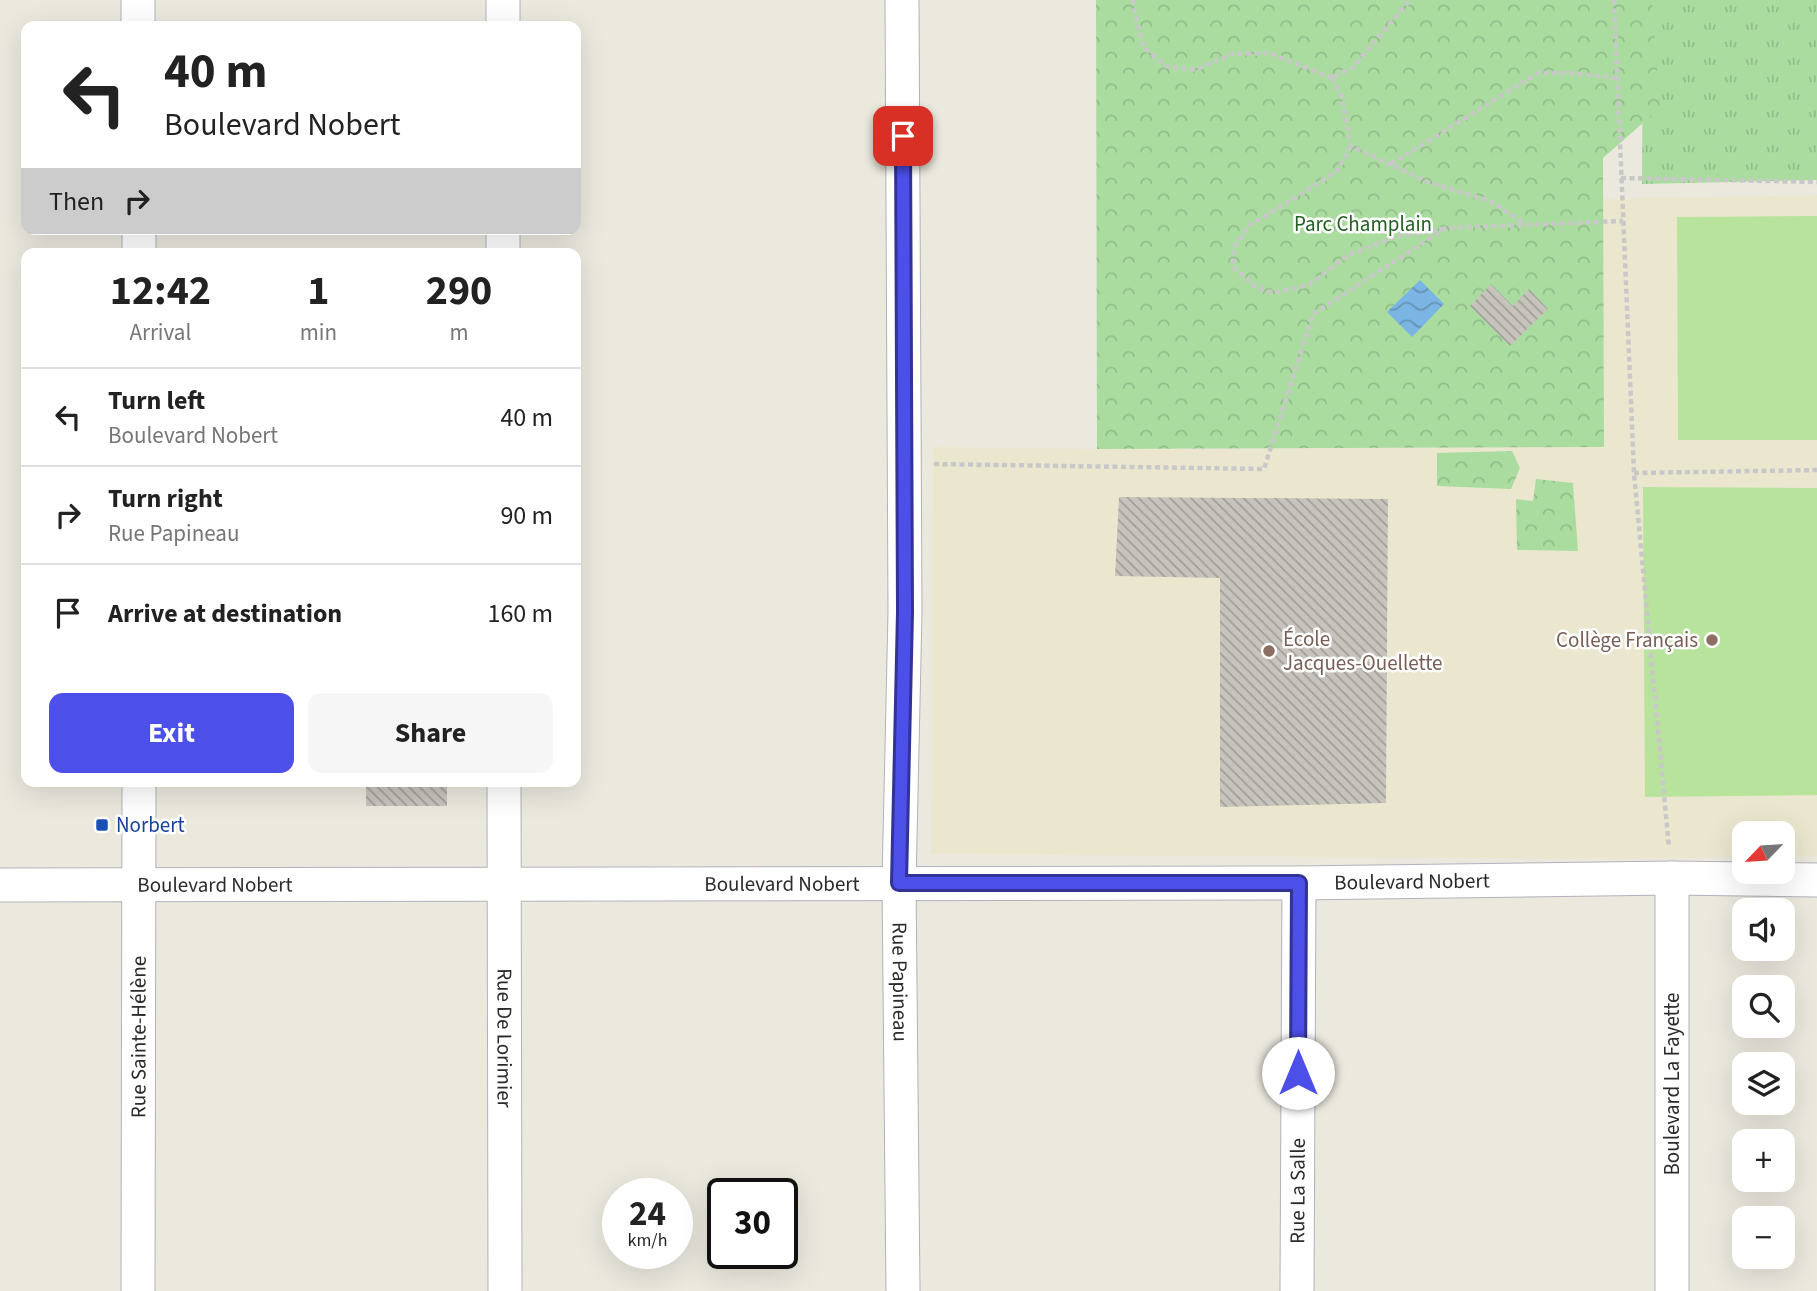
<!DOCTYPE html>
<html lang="en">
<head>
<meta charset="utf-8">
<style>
  :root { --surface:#fff; --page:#f6f6f6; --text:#222; --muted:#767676; --line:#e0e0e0; --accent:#4d4fe9 }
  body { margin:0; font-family:"Source Sans 3",sans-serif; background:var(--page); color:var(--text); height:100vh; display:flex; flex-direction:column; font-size:26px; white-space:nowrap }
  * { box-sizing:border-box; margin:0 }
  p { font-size:23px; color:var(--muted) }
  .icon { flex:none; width:38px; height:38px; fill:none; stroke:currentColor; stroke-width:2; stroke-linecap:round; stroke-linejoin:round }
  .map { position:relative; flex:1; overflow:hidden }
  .panel { position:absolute; left:21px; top:248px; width:560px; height:539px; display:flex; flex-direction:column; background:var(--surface); border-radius:14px; box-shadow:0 7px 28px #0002 }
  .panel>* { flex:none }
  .hud { position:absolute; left:21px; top:21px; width:560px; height:214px; border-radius:14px; box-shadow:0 7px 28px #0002; background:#fff; color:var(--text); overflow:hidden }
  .needle { width:46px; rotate:245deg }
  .tools { position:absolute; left:1732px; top:821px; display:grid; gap:14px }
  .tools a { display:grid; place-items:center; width:63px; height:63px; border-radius:14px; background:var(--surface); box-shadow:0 7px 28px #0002; font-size:35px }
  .speed { position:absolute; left:602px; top:1178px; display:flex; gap:14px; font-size:35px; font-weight:700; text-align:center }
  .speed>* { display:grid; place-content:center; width:91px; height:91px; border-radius:50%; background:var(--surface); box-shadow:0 7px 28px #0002; line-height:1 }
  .speed small { font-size:18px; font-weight:400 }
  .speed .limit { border:4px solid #111; border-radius:10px; background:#fff; color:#111 }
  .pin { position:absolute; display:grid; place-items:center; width:60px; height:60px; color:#fff; margin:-30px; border-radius:14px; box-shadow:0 4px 10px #0006 }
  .me { position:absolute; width:77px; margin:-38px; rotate:0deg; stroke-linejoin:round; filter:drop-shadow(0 0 5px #0008) }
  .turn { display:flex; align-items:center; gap:24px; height:147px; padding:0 28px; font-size:32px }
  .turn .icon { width:91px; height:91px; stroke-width:2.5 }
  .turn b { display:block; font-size:49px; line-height:60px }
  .then { display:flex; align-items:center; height:66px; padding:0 28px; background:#0003; gap:14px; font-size:26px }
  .eta { display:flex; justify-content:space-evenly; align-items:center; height:119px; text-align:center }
  .eta b { font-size:42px; font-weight:700; line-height:49px }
  .primary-button { display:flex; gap:14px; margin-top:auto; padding:14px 28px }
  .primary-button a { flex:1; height:80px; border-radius:14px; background:var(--accent); color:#fff; font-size:28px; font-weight:700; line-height:80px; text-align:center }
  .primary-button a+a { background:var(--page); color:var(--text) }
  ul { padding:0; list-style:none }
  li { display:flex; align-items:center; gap:21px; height:98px; padding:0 28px; border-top:2px solid var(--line) }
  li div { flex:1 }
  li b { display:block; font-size:26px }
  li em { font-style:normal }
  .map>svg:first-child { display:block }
  .education { fill:#ebe7cf }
  .grass { fill:url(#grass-tufts) }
  .forest { fill:url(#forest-crowns) }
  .pitch { fill:#b8e39c }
  .water { fill:url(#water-waves) }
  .building { fill:url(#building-back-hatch) }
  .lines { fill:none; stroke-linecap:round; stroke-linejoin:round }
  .minor-casing { stroke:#b1b2bd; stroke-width:35 }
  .path { stroke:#c8c8c8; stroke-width:4.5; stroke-dasharray:5 3.5; stroke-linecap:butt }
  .minor { stroke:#fff; stroke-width:33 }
  .route-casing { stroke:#323397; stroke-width:18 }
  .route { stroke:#4d4fe9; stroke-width:12 }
  .education-dot { fill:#8d6e63; stroke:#fff; stroke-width:2.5 }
  .transit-dot { fill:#1a4fb4; stroke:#fff; stroke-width:2.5 }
  .labels { text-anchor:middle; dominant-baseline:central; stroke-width:5; stroke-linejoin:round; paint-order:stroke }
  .park-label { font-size:21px; fill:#236121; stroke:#fff }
  .education-label { font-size:21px; fill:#785e54; stroke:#fff; text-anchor:start }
  .transit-label { font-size:21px; fill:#164399; stroke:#fff; text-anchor:start }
  .street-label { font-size:21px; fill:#2b2b2b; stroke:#fff }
</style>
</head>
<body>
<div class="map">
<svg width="1817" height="1291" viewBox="0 0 1817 1291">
  <defs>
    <pattern id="grass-tufts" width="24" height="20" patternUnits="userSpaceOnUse" patternTransform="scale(1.75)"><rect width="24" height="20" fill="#aadca0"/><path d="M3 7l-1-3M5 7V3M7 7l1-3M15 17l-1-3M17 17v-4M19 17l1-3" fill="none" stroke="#92bd8a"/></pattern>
    <pattern id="forest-crowns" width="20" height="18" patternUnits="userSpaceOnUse" patternTransform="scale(1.75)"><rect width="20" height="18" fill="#aadca0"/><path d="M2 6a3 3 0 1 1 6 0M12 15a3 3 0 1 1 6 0" fill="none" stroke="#92bd8a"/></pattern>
    <pattern id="water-waves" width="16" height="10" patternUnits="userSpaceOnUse" patternTransform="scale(1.75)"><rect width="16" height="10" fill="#7bb5e3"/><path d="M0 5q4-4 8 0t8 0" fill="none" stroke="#6593b8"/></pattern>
    <pattern id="building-back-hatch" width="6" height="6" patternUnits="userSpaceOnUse" patternTransform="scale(1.75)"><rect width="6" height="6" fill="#c7c4bd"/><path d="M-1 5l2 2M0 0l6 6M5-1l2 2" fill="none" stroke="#a29f9a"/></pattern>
  </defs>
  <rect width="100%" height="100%" fill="#ebe8de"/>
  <path class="education" d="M1817,195V856L1783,857V833H1745V857L1610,859L931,854L933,447L1097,449L1604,447L1603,199Z"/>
  <path class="grass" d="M1643,0H1817V180L1642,184Z"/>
  <g class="forest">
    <path d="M1096,0H1652L1660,108L1603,158L1604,447L1097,449Z"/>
    <path d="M1512,451L1520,468L1511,489L1437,486V453Z"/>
    <path d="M1536,479L1573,483L1578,551L1517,550L1516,499L1533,501Z"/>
  </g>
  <g class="pitch">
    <path d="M1817,216V440H1678L1677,217Z"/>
    <path d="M1643,487L1817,488V795L1645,797Z"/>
  </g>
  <path class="water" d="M1420,280L1444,304L1412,337L1387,312Z"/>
  <g class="building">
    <path d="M1491,284L1513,306L1529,289L1548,309L1510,346L1470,306Z"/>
    <path d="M1119,497L1388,499L1386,803L1220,807V578L1115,576Z"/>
    <rect x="366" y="782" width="81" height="24"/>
  </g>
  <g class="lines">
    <g class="minor-casing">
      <g id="minor">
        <path d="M138,0V26"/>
        <path d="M503,0V26"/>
        <path id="s1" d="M902,0L905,612L899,883L903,1291"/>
        <path d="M139,229V254"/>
        <path d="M503,229V254"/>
        <path id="s2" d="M504,782L505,1291"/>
        <path d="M1672,878V1291"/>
        <path id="s3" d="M0,885L1299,883L1672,878L1817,880"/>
        <path id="s4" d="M138,1291L139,782"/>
        <path id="s5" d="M1297,1291L1299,883"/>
      </g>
    </g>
    <g class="path">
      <path d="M1134,0L1133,6L1144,48L1166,66L1195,70L1232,54L1269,53L1332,78L1353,67L1410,0"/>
      <path d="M1614,0L1634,473L1669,848"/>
      <path d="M1332,78L1342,98L1351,146L1430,183L1490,201L1526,224"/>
      <path d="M1351,146L1337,171L1295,198L1250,225L1234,247L1233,267L1256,287L1273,293L1309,285L1348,255L1395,237L1442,229"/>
      <path d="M1391,164L1538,73H1571L1617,78"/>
      <path d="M1621,178L1817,182"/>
      <path d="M934,464L1264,469L1313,314L1446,228L1623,221"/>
      <path d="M1634,473L1817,470"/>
    </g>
    <use href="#minor" class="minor"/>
  </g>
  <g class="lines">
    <g class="route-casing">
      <path id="route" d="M903,136L905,612L899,883H1299L1298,1073"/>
    </g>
    <use href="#route" class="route"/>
  </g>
  <g class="education-dot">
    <circle cx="1712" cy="640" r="7"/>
    <circle cx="1269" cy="651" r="7"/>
  </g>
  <rect class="transit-dot" x="95" y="818" width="14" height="14" rx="3.5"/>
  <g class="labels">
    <g class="park-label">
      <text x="1363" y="224">Parc Champlain</text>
    </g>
    <g class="education-label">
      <text x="1283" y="639">École<tspan x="1283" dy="24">Jacques-Ouellette</tspan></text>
      <text x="1698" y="640" text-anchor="end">Collège Français</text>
    </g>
    <g class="transit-label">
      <text x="116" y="825">Norbert</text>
    </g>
    <g class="street-label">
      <text stroke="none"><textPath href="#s3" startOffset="1412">Boulevard Nobert</textPath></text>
      <text stroke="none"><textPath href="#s3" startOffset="782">Boulevard Nobert</textPath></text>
      <text stroke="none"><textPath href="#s3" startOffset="215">Boulevard Nobert</textPath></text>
      <text stroke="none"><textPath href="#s1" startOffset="982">Rue Papineau</textPath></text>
      <text stroke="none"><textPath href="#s4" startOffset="254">Rue Sainte-Hélène</textPath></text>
      <text stroke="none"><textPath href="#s2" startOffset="256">Rue De Lorimier</textPath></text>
      <text transform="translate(1672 1084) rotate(-90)">Boulevard La Fayette</text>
      <text stroke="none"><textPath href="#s5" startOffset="100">Rue La Salle</textPath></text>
    </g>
  </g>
</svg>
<div class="tools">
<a><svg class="needle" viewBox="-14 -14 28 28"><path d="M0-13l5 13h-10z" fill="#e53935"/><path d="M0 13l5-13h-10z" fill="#767676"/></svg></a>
<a><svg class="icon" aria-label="sound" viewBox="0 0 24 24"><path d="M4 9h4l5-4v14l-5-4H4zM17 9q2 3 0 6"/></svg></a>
<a><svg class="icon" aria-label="search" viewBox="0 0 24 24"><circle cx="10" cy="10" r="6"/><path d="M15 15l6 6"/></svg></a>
<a><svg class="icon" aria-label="layers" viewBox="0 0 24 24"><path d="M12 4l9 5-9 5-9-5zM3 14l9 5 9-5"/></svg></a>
<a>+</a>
<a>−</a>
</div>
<div class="speed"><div>24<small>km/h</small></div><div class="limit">30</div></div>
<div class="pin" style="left:903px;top:136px;background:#d93025"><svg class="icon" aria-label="arrive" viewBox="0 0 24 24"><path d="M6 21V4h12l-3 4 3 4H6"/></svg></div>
<svg class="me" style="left:1298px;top:1073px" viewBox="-20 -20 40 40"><circle r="19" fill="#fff"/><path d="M0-13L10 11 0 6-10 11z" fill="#4d4fe9"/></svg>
<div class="hud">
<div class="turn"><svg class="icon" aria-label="left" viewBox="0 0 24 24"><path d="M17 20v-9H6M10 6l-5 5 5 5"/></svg><div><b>40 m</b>Boulevard Nobert</div></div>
<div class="then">Then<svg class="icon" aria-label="right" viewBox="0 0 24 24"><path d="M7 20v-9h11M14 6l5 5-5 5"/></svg></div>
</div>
<section class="panel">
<div class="eta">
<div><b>12:42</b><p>Arrival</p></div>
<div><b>1</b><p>min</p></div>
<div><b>290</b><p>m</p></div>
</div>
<ul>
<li><svg class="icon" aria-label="left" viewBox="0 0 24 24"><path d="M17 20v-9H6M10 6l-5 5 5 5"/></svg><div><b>Turn left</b><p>Boulevard Nobert</p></div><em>40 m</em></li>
<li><svg class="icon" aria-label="right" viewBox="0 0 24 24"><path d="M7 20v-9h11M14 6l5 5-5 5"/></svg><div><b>Turn right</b><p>Rue Papineau</p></div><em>90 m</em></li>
<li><svg class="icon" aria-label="arrive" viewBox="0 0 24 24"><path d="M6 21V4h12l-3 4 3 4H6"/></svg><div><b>Arrive at destination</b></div><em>160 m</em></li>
</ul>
<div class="primary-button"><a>Exit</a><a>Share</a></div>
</section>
</div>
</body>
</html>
